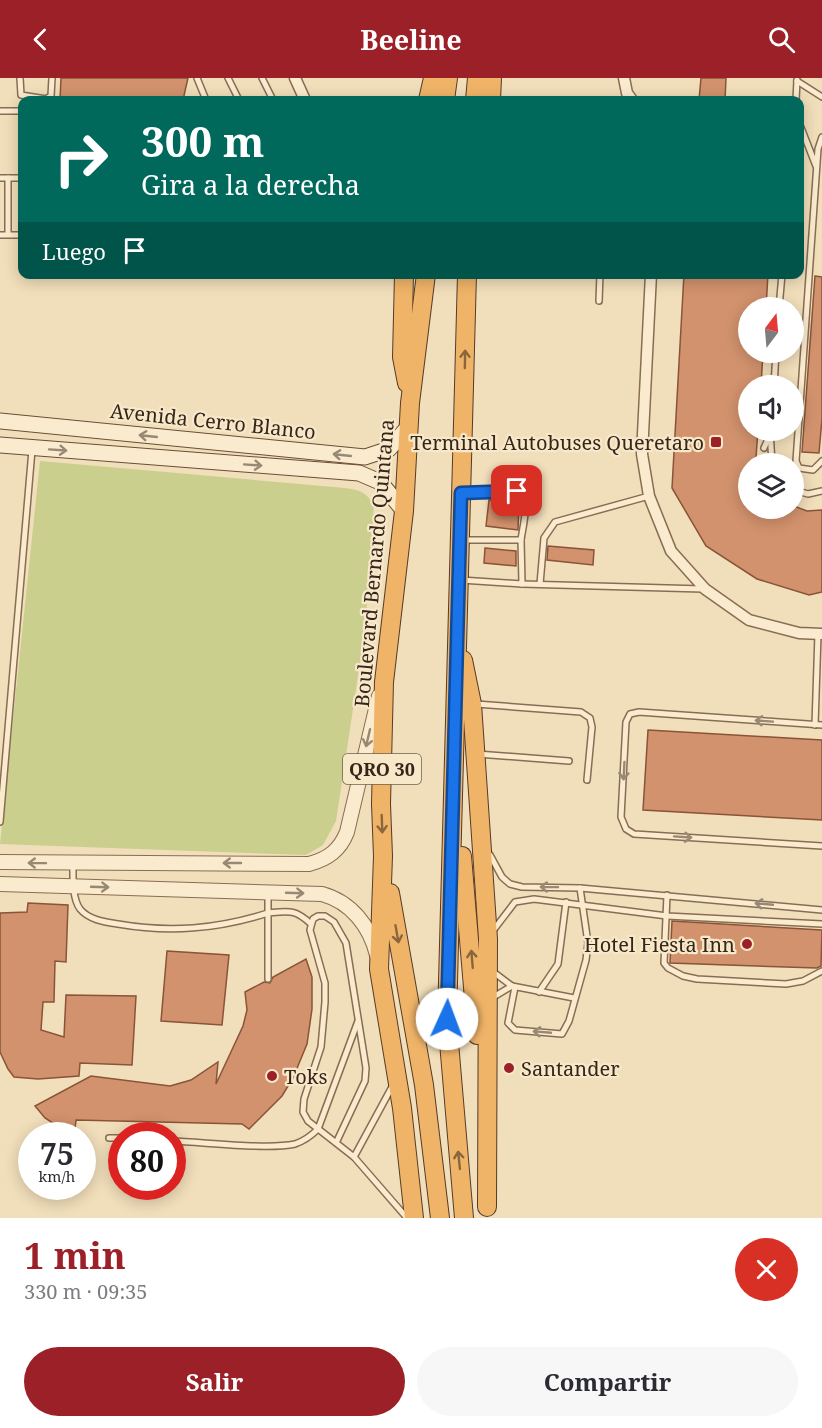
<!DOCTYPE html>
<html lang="es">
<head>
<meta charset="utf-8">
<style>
  :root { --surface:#fff; --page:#f7f7f7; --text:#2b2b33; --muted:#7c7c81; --accent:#9b2027 }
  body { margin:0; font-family:"Noto Serif",serif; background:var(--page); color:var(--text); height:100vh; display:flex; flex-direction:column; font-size:22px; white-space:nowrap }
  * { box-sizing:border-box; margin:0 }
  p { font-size:20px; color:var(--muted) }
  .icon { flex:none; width:33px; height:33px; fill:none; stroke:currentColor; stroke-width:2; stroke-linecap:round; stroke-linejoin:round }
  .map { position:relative; height:1140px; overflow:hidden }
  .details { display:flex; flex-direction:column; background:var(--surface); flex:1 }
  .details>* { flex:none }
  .hud { position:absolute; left:18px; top:18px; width:786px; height:183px; border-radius:12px; box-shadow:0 3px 15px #0003; background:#00695c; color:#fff; overflow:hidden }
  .needle { width:39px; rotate:16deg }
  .fabs { position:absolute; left:738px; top:219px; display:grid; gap:12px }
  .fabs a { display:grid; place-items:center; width:66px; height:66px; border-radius:50%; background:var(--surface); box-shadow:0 3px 15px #0003; font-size:30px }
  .speed { position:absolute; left:18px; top:1044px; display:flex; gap:12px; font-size:30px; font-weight:700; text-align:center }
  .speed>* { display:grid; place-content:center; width:78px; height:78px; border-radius:50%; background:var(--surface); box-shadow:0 3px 15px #0003; line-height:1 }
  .speed small { font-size:15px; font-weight:400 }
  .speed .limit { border:9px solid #d22; background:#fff; color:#111 }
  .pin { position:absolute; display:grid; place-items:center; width:51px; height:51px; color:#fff; margin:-26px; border-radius:12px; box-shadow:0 3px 9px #0006 }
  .me { position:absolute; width:66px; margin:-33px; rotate:2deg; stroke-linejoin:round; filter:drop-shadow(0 0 4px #0008) }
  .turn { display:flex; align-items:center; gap:21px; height:126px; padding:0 24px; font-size:27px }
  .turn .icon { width:78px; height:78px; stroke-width:2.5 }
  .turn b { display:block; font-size:42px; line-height:51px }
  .then { display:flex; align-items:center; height:57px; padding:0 24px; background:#0003; gap:12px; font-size:22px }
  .round { display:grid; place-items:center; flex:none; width:63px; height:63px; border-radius:32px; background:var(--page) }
  .overview { display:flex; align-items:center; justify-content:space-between; height:102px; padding:0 24px }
  h1 { font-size:36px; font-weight:700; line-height:45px; color:var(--accent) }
  .primary-button { display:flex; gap:12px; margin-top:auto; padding:12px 24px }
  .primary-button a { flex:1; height:69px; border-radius:36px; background:var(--accent); color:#fff; font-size:24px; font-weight:700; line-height:69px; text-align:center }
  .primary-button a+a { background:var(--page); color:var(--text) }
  header { display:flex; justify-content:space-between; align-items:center; height:78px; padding:0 24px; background:var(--accent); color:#fff; font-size:27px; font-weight:700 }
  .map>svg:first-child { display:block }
  .green { fill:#cacf8e }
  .building { fill:#d2926d; stroke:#895438; stroke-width:1.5 }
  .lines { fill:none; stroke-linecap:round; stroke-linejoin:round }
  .service-casing { stroke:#886d54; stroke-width:8 }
  .minor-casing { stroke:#886d54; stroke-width:13 }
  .tertiary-casing { stroke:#886d54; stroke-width:16 }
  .secondary-casing { stroke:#6a4e37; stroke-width:17 }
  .trunk-casing { stroke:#553b29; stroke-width:20 }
  .service { stroke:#fbebce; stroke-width:5 }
  .minor { stroke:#fbebce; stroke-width:10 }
  .tertiary { stroke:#fbebce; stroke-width:14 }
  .secondary { stroke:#fbebce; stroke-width:15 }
  .trunk { stroke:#f0b468; stroke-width:18 }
  .oneway { stroke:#8a663d }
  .oneway2 { stroke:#988874 }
  .route-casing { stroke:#114b97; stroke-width:15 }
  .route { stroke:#1a73e8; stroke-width:10 }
  .poi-dot { fill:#9b2027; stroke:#f8e8ca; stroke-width:2 }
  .labels { text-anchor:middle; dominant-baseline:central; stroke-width:4.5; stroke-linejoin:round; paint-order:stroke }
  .shield { fill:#f8e8ca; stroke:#70604f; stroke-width:1.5 }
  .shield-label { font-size:18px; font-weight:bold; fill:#36261a }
  .street-label { font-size:20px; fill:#36261a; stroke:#f8e8ca }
  .poi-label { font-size:20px; fill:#36261a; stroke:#f8e8ca; text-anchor:end }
</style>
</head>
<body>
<header><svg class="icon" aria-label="back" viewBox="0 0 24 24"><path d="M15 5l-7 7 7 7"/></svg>Beeline<svg class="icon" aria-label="search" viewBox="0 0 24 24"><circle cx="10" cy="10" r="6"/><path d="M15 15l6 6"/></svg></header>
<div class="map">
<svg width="822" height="1140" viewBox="0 0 822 1140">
  <rect width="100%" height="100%" fill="#f1deba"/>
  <path class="green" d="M40,383L345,410C360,412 366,414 374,427L365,552L336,743L323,767L306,777L0,766Z"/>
  <g class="building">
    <path d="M61,0H188L183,22H60Z"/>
    <path d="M701,0H726L725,22H699Z"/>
    <path d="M684,196H768L766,230H748V274H763L761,308H748V352H758L756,379L759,386H748V430H794V428L807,433L822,432V514L809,517L757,501L706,468L672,410Z"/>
    <path d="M815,198L822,199V341L819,375L802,374Z"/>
    <path d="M489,422L519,425L518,452L486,448Z"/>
    <path d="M548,468L594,472L593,487L547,482Z"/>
    <path d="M485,470L516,473V488L484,485Z"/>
    <path d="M648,652L822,662V742L643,732Z"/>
    <path d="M28,825L68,827L66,884L55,883L54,924H43L41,952L64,959L66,917L136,918L132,987L80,985L79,998L38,1001L14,999L8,991L0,974V835L27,834Z"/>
    <path d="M672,843L822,852L821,888L817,890L670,885Z"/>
    <path d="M167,873L229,877L222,947L161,943Z"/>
    <path d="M306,881L312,899V931L307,966L293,1000L282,1018L249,1051L242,1046L76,1042L75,1051L71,1057L45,1040L35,1028L91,998L170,1008L191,1002L218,984L216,1006L243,948L247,932L245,914L264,904L270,905L273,899Z"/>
  </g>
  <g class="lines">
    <g class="service-casing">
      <g id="service">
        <path d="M20,0L21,17L46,21L51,18L52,0"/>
        <path d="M197,0L206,22"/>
        <path d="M228,0L239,22"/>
        <path d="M262,0L273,22"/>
        <path d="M797,3L822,19"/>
        <path d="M796,22L797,2"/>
        <path d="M0,33H22"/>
        <path d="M800,47L816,88"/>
        <path d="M822,59L818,71L796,383L799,390L813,392L822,383"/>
        <path d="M0,100H22"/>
        <path d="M8,100V156"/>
        <path d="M0,157H22"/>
        <path d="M599,223L600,196"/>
        <path d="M779,230L782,196"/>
        <path d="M774,308L776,274"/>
        <path d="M770,352L772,386"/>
        <path d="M764,370L769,359"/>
        <path d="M794,412L808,416L822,413"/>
        <path d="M465,415L517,413C531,424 523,446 521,462"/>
        <path d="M461,502L522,506L521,462H464"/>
        <path d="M522,506L703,511"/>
        <path d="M540,506L544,460L555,444L649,418"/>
        <path d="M476,626L581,634L590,640L592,649L587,702"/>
        <path d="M815,647L818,556"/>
        <path d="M822,647L639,634L630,636L626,644L621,739L626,751L634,756L822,768"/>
        <path d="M477,676L569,683"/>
        <path d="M0,744L32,372"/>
        <path d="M490,777L502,799L510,806L522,809L580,810L822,832"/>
        <path d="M73,786C73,799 72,820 80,831C89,842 105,844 118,846C170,855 217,851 268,835V815"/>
        <path d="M667,817L664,885L668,890L683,898L697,901L786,906L803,903L822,893"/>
        <path d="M492,854L515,824L534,821L667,838L822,846"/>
        <path d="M492,893L512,908L574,920"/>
        <path d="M268,901V835C289,833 295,831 311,846"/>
        <path d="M515,909L508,945L515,952L562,956L569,943L586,882L588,865L580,810"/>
        <path d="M539,914L558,886L566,824"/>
        <path d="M490,921L512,908"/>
        <path d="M109,1060H122"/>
        <path d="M172,1063C204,1064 267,1072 295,1066C304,1063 312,1057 318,1051L358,943"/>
        <path d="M336,1065L365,1003L366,990L346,865L334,844L325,838H318L313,841L310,852L325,905V924L321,969L304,1021L303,1034L308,1043L354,1079L407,1140"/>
        <path d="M354,1079L393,1007"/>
      </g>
    </g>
    <g class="minor-casing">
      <g id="minor">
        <path d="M295,0L305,22"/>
        <path d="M624,0L627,15L632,22"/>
        <path d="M651,196L642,376L649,418L671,473L705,511L749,542L799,555L822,556"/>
      </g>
    </g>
    <g class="tertiary-casing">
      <g id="tertiary">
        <path d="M0,784L309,786C328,781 340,772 347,754L379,618"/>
        <path d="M0,806L322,816C351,824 370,848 377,877"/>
      </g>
    </g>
    <g class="secondary-casing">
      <g id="secondary">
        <path d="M0,343L365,379L389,371L409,348"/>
        <path d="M0,367L359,395L380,404L404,433"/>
      </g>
    </g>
    <g class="trunk-casing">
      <g id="trunk">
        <path d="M428,22L433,0"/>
        <path d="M445,22L448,0"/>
        <path d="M475,22L477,0"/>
        <path d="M491,22L492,0"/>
        <path d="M404,196L402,279L407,305"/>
        <path d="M463,582L472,626L488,861L487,1129"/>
        <path d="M462,778L477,957"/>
        <path d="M390,815L424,1007L440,1140"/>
        <path d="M414,1140L402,1030L379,891L383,778L381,726L384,604L404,433L410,325L426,196"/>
        <path d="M464,1140L447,941L467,196"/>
      </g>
    </g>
    <use href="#service" class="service"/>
    <use href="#minor" class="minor"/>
    <use href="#tertiary" class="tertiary"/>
    <use href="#secondary" class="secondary"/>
    <use href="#trunk" class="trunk"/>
  </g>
  <defs><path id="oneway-shaft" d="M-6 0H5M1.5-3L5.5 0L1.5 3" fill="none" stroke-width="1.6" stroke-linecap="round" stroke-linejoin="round" transform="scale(1.5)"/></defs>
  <g class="oneway">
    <use href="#oneway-shaft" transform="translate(465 281) rotate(-89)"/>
    <use href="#oneway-shaft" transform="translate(382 746) rotate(88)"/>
    <use href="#oneway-shaft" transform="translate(397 856) rotate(80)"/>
    <use href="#oneway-shaft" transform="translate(472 881) rotate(-95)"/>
    <use href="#oneway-shaft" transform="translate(459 1082) rotate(-96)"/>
  </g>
  <g class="oneway2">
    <use href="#oneway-shaft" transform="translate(148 358) rotate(-174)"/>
    <use href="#oneway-shaft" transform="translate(58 372) rotate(4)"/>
    <use href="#oneway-shaft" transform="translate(342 377) rotate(-174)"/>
    <use href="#oneway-shaft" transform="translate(253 387) rotate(4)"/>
    <use href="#oneway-shaft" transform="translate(764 643) rotate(-176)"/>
    <use href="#oneway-shaft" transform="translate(368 660) rotate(103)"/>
    <use href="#oneway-shaft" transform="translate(624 693) rotate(93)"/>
    <use href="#oneway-shaft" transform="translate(683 759) rotate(4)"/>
    <use href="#oneway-shaft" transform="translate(37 785) rotate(-179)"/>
    <use href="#oneway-shaft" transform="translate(232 785) rotate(180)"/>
    <use href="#oneway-shaft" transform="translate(100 809) rotate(2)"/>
    <use href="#oneway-shaft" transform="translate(549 809) rotate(-179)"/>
    <use href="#oneway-shaft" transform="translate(295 815) rotate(2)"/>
    <use href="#oneway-shaft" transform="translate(764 826) rotate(-175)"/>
    <use href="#oneway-shaft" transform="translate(542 954) rotate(-175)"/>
  </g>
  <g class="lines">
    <g class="route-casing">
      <path id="route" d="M447,941L461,415L517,413"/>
    </g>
    <use href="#route" class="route"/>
  </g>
  <g class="poi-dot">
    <rect x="710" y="358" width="12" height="12" rx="3"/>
    <circle cx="747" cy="866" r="6"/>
    <circle cx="509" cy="990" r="6"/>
    <circle cx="272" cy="998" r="6"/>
  </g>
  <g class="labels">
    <rect class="shield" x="343" y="676" width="78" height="30" rx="4.5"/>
    <g class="shield-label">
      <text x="382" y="691">QRO 30</text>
    </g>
    <g class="street-label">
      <text transform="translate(213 343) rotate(6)">Avenida Cerro Blanco</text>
      <text transform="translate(374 485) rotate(-85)">Boulevard Bernardo Quintana</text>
    </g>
    <g class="poi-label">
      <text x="704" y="364">Terminal Autobuses Queretaro</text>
      <text x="735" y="866">Hotel Fiesta Inn</text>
      <text x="521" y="990" text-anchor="start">Santander</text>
      <text x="284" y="998" text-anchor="start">Toks</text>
    </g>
  </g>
</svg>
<div class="fabs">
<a><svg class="needle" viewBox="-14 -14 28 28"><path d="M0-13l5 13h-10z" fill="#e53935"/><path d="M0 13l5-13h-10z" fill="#7c7c81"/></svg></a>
<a><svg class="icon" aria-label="sound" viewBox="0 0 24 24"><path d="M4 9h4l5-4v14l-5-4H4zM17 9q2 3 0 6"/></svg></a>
<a><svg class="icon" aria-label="layers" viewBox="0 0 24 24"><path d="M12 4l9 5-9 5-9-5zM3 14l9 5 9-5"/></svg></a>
</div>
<div class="speed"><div>75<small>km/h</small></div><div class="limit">80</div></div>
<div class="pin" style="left:517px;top:413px;background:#d93025"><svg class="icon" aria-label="arrive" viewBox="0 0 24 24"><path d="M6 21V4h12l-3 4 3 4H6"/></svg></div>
<svg class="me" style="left:447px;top:941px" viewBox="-20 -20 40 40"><circle r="19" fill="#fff"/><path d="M0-13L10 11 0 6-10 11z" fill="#1a73e8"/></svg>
<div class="hud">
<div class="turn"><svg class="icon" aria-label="right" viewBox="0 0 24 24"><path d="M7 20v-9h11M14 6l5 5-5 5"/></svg><div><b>300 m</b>Gira a la derecha</div></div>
<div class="then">Luego<svg class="icon" aria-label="arrive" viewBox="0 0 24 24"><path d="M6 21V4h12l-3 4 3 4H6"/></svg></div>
</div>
</div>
<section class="details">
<div class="overview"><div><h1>1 min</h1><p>330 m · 09:35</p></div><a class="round" style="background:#d93025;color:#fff"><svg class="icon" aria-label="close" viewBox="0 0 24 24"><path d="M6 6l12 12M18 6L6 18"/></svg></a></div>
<div class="primary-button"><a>Salir</a><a>Compartir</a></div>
</section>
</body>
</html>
